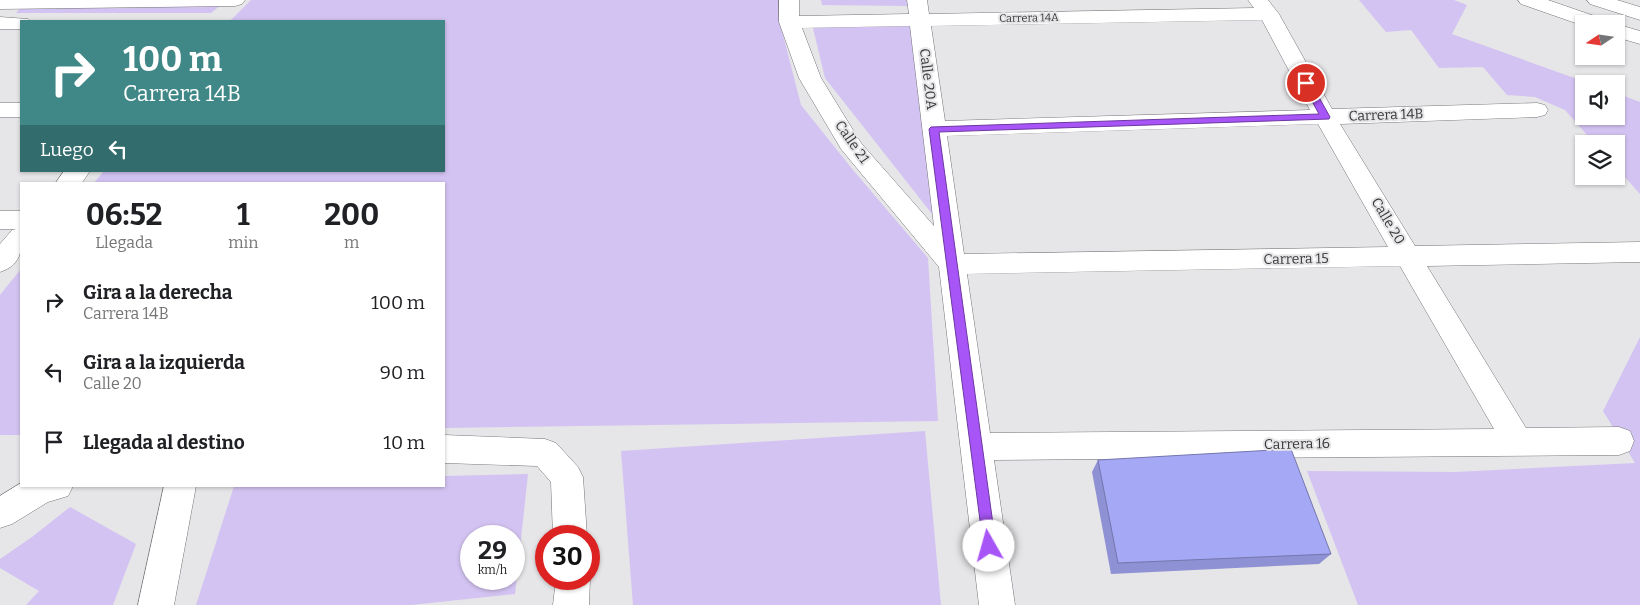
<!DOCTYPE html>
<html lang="es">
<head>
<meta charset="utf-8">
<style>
  :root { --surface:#fff; --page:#f2f2f2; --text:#202124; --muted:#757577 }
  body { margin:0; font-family:Bitter,serif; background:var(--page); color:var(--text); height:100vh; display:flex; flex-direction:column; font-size:19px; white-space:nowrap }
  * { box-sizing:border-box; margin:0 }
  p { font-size:16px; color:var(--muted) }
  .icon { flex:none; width:28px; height:28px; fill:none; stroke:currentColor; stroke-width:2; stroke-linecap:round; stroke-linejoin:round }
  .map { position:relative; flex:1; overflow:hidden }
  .panel { position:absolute; left:20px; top:182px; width:425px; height:305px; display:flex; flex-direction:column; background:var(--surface); border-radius:0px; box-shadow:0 1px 4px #0004 }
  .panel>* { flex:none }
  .hud { position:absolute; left:20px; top:20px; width:425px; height:152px; border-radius:0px; box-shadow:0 1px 4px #0004; background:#3f8887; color:#fff; overflow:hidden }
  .needle { width:32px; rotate:257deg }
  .tools { position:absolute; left:1575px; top:15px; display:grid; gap:10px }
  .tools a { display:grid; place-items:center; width:50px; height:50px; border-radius:0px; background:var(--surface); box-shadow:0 1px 4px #0004; font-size:25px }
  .speed { position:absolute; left:460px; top:525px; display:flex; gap:10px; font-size:25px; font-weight:700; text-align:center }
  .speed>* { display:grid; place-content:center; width:65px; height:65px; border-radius:50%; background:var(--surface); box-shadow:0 1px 4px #0004; line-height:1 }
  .speed small { font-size:12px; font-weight:400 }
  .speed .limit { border:8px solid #d22; background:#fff; color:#111 }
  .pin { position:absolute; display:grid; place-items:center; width:42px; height:42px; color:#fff; margin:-21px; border:2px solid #fff; border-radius:50%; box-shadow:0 1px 5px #0007 }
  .me { position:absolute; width:55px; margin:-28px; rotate:353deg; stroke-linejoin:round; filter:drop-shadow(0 0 4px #0008) }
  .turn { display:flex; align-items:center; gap:18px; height:105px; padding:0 20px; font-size:22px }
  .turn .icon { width:65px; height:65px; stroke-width:2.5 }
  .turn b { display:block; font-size:35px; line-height:42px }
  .then { display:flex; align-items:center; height:48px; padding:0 20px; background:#0003; gap:10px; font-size:19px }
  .eta { display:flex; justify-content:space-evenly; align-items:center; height:85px; text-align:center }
  .eta b { font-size:30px; font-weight:700; line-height:35px }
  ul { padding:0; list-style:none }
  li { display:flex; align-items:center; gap:15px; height:70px; padding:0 20px }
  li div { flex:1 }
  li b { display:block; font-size:19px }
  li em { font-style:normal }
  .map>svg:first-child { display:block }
  .green { fill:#d3c3f2; fill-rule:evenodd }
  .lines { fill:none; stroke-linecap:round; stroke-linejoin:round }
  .minor-casing { stroke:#747376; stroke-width:1 }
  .minor { fill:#fff; fill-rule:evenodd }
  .wall { fill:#8e91d3 }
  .building { fill:#a5a9f5; stroke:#7476ac }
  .route { fill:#a855f7; stroke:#6d37a1 }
  .labels { text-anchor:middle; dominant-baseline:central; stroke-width:4; stroke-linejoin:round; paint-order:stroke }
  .far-street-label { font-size:11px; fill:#39393a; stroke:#e6e5e8 }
  .street-label { font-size:14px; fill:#39393a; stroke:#e6e5e8 }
</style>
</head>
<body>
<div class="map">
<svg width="1640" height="605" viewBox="0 0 1640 605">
  <rect width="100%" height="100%" fill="#e6e5e8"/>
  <g class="green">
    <path d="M28,0H227L211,13H16Z"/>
    <path d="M251,0H779L781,27L801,105L853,170L928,258L938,421L444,428V184H93L104,171H444V21H230Z"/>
    <path d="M821,0H907L908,6L822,5Z"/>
    <path d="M1359,0H1454L1467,5L1452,34L1591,84H1584V116H1616V93L1640,102V194L1616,167V144H1595L1565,110L1535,97L1507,95L1483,67L1439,68L1411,30L1386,32Z"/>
    <path d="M912,20L936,219L825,78L812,24Z"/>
    <path d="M21,269V435H0V295Z"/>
    <path d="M1640,337V605H1358L1307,471L1455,472L1635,463L1603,411Z"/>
    <path d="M925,431L941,605H633L621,451Z"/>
    <path d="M528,474L515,594L411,605H196L234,486H444V476ZM471,536H514V579H471Z"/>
    <path d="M70,507L136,544L113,605H26L39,591L0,568V559L32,537Z"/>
  </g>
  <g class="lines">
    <g class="minor-casing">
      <g id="minor">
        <path d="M0,0H245L242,4L235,6L0,9Z"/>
        <path d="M779,0H799V16L909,14L907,0H927L929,14L1254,8L1248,0H1268L1279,14L1332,109L1537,103L1545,105L1548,110L1545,115L1537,117L1340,124L1415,246L1640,242V262L1427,266L1526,428L1619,427L1630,431L1634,441L1630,451L1619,455L994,460L1015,605H979L939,267L841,149L799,78L779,22ZM1262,20L1310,110L945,121L931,26ZM910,26L934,226L861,143L821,78L802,28ZM1318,124L1388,247L964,254L947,136ZM1400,266L1494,429L990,433L967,274Z"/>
        <path d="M1518,0H1548L1606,20L1609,24H1584V26L1521,4Z"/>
        <path d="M1587,0H1617L1640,7V20L1590,4Z"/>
        <path d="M0,17L28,19L30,21H21V29H0Z"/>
        <path d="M1616,24L1640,31V44L1616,37Z"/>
        <rect x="0" y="103" width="21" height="14"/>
        <path d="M64,171H90L81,184H55Z"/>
        <path d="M0,211H21C21,235 29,263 0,272V244L12,230L16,229H0Z"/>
        <path d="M444,435L545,439L556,443L578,467L583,477L587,536H553L551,482L537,466L444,463Z"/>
        <path d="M21,483V486H73L68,496L48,502L12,524L0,528V496Z"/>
        <path d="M164,486H196L174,605H138Z"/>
        <path d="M589,576L590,579L589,605H553L556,579H589Z"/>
      </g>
    </g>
    <use href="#minor" class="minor"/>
  </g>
  <path class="wall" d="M1098,460L1331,554L1319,564L1111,574L1092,472Z"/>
  <path class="building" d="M1291,449L1331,554L1118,563L1098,460Z"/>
  <path class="route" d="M1306,80L1311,83L1330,117L1329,119L939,132L996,546L994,551L989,552L984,551L929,129L931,127L1319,114L1302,83Z"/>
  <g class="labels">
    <g class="far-street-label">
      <text transform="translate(1029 18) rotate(-1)">Carrera 14A</text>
    </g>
    <g class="street-label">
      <text transform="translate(928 79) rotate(83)">Calle 20A</text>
      <text transform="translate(1386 115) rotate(-2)">Carrera 14B</text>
      <text transform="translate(852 142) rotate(55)">Calle 21</text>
      <text transform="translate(1388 221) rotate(59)">Calle 20</text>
      <text transform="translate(1296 259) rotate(-1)">Carrera 15</text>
      <text transform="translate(1297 444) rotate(-1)">Carrera 16</text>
    </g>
  </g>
</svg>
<div class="tools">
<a><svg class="needle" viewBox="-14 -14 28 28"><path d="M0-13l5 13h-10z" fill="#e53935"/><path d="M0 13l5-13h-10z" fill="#757577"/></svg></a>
<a><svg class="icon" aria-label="sound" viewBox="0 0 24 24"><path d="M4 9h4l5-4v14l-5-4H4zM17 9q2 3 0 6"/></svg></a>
<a><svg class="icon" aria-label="layers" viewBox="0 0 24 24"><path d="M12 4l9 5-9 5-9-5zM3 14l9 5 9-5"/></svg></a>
</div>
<div class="speed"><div>29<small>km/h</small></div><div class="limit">30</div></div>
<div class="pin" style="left:1306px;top:83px;background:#d93025"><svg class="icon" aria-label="arrive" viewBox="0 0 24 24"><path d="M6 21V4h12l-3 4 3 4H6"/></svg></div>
<svg class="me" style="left:989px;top:546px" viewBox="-20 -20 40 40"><circle r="19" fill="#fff"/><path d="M0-13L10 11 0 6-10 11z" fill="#a855f7"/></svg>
<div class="hud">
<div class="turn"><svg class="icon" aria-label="right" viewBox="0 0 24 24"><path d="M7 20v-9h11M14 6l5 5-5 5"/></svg><div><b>100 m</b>Carrera 14B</div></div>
<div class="then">Luego<svg class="icon" aria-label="left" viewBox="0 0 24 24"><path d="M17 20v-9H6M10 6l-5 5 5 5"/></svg></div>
</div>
<section class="panel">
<div class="eta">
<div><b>06:52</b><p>Llegada</p></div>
<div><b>1</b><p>min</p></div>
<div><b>200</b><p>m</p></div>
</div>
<ul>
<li><svg class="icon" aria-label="right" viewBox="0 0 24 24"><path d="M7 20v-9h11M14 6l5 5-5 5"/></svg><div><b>Gira a la derecha</b><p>Carrera 14B</p></div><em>100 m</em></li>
<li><svg class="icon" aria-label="left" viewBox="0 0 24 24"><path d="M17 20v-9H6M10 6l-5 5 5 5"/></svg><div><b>Gira a la izquierda</b><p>Calle 20</p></div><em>90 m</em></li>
<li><svg class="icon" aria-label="arrive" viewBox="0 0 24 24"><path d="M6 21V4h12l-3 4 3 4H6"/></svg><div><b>Llegada al destino</b></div><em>10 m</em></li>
</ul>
</section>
</div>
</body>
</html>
